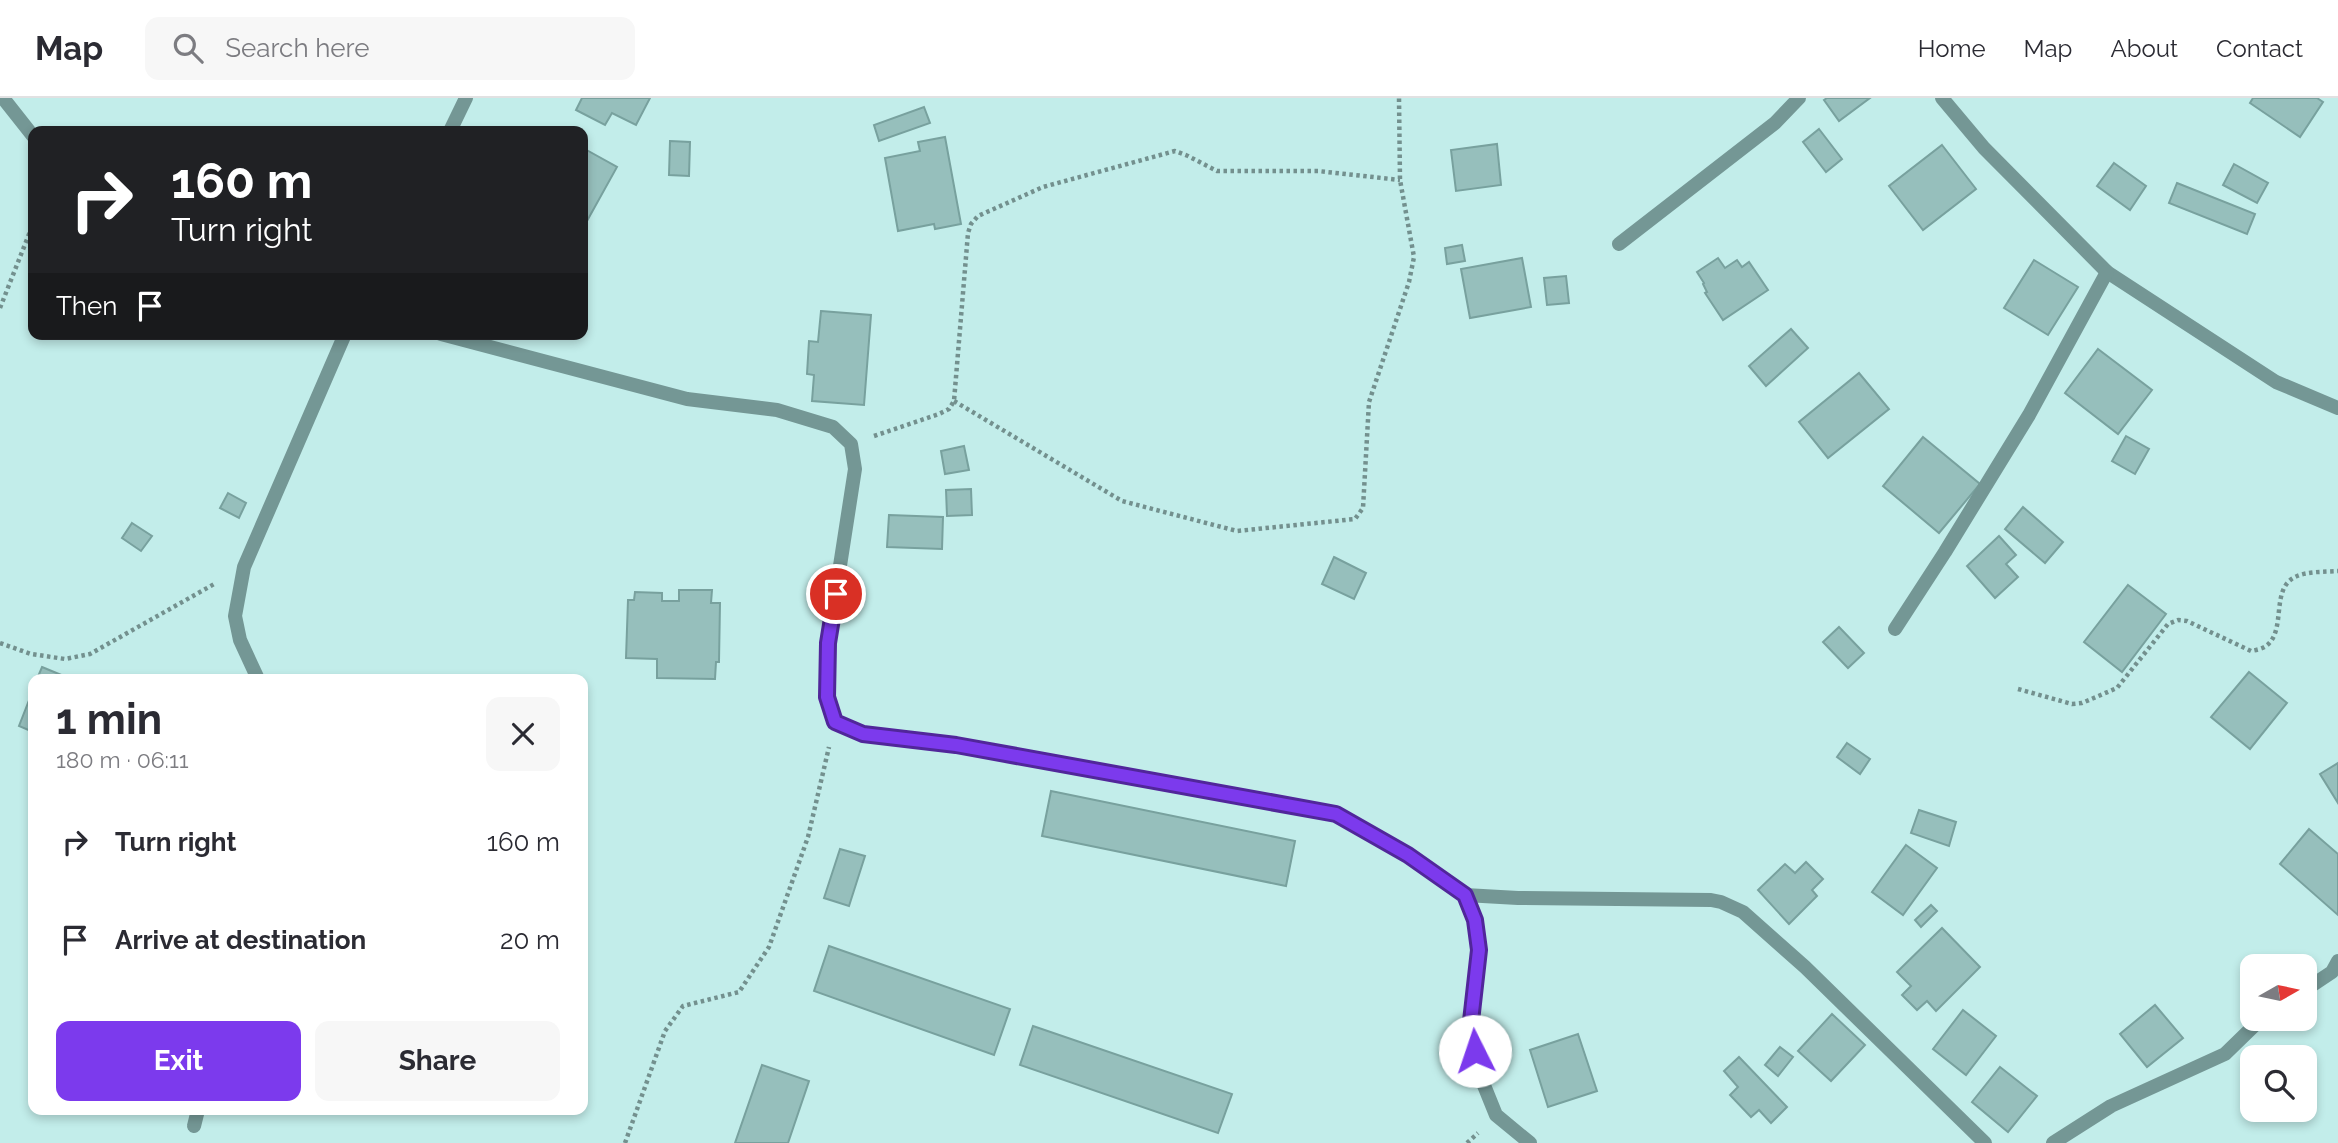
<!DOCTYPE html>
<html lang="en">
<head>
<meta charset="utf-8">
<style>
  :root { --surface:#fff; --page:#f7f7f7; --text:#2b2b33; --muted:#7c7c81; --line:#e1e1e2; --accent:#7c3aed }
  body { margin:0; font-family:Raleway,sans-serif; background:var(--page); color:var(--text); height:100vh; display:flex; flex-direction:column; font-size:26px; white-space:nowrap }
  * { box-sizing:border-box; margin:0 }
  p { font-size:23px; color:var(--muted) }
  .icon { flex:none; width:38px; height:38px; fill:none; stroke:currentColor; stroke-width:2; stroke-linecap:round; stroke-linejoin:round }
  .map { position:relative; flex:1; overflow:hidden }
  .drawer { position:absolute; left:28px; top:576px; width:560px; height:441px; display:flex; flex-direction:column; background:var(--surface); border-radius:14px; box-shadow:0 4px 10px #0003 }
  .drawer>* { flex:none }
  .banner { position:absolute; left:28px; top:28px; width:560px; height:214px; border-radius:14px; box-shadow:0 4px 10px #0003; background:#202124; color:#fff; overflow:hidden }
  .needle { width:46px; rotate:81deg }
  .tools { position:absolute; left:2240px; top:856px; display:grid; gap:14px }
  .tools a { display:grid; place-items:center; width:77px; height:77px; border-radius:14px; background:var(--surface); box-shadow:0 4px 10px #0003; font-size:35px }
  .pin { position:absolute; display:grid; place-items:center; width:60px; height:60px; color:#fff; margin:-30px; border:4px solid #fff; border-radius:50%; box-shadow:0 2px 7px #0007 }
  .me { position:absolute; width:77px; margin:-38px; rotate:356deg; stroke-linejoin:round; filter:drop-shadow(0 0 5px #0008) }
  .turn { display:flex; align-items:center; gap:24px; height:147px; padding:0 28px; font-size:32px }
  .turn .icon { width:91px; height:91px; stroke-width:2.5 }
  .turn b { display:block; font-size:49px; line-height:60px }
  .then { display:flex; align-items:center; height:66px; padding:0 28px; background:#0003; gap:14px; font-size:26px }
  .round { display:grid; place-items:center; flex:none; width:74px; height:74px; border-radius:14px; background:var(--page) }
  .overview { display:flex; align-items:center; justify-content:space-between; height:119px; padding:0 28px }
  h1 { font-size:42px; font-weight:700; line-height:52px }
  .cta { display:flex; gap:14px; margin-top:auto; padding:14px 28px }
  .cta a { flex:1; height:80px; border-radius:14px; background:var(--accent); color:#fff; font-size:28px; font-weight:700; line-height:80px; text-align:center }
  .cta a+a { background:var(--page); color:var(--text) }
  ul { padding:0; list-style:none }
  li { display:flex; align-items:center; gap:21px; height:98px; padding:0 28px }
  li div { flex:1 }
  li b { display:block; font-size:26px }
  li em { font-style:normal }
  header { display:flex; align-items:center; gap:42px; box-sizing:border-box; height:98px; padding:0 35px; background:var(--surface); border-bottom:2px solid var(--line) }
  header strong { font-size:33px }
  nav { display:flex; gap:38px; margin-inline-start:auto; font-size:24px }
  .search { width:490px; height:63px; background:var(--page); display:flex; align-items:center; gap:18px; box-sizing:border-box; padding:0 24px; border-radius:14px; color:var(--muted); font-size:26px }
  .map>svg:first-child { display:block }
  .building { fill:#96bfbc; stroke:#78a19e; stroke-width:2 }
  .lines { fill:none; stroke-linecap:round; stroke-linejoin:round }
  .path { stroke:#73908e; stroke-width:4.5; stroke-dasharray:3.5 3.5; stroke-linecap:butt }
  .street { stroke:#749795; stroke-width:14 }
  .route-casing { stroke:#51269a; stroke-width:18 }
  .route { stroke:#7c3aed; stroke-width:12 }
</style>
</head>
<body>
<header>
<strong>Map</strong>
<div class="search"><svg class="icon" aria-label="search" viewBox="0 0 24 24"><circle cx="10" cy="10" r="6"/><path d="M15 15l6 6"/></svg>Search here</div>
<nav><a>Home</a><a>Map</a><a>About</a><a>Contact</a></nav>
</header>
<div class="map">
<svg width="2338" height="1045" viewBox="0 0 2338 1045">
  <rect width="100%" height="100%" fill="#c2edea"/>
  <g class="building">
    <path d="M582,0H650L636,27L612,15L605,27L576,12Z"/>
    <path d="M1827,0H1870L1839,23L1824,2Z"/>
    <path d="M2253,0H2317L2323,4L2300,39L2250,5Z"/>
    <path d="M924,9L930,25L879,43L874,27Z"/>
    <path d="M1819,31L1842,61L1826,74L1803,44Z"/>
    <path d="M945,39L961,126L935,131L934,126L898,133L885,60L920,53L918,44Z"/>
    <path d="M670,43L690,44L689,78L669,77Z"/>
    <path d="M1497,46L1501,87L1456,93L1451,52Z"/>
    <path d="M1942,47L1976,91L1923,132L1889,88Z"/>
    <path d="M583,50L617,69L587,123L583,120Z"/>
    <path d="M2114,65L2146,88L2130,112L2097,88Z"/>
    <path d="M2234,66L2268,85L2257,105L2223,87Z"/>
    <path d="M2177,85L2255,116L2247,136L2169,105Z"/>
    <path d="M1462,147L1465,163L1447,166L1445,150Z"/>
    <path d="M1522,160L1531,209L1470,220L1461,171Z"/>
    <path d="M1718,160L1725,170L1737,162L1742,169L1749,164L1768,192L1723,222L1705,195L1707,194L1703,186L1704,185L1697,174Z"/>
    <path d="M2034,162L2078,189L2048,237L2004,210Z"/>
    <path d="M1566,178L1569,205L1547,207L1544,180Z"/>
    <path d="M821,213L871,217L864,307L812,303L814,277L807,276L809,243L818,244Z"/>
    <path d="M1791,231L1808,250L1766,288L1749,268Z"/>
    <path d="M2098,251L2152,292L2118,336L2065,295Z"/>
    <path d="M1859,275L1889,311L1828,360L1799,324Z"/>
    <path d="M2126,338L2149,351L2135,376L2112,363Z"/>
    <path d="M1923,339L1980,386L1939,435L1883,388Z"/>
    <path d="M964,348L969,372L945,376L941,353Z"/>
    <path d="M971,391L972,417L947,418L946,392Z"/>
    <path d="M228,395L246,405L239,420L220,410Z"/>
    <path d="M2023,409L2063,444L2045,465L2005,431Z"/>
    <path d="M889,417L943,419L942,451L887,449Z"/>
    <path d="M132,425L152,438L141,453L122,440Z"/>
    <path d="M1999,438L2016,457L2006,466L2018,479L1995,500L1967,468Z"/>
    <path d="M1334,459L1366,475L1354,501L1322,486Z"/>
    <path d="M2128,487L2166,516L2122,574L2084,544Z"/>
    <path d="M679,492H712L711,505H720L719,564H716L715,581L657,580V561L626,560L628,502H634L635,494L662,495V503H679Z"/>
    <path d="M1839,529L1864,555L1848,570L1823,544Z"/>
    <path d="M42,569L71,581H37Z"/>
    <path d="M2249,574L2287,605L2250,651L2211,619Z"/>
    <path d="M33,592V634L19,628Z"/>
    <path d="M1847,645L1870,661L1860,676L1837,659Z"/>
    <path d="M2338,665V705L2320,676Z"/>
    <path d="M1051,693L1295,743L1286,788L1042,738Z"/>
    <path d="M1919,712L1956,724L1949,748L1911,735Z"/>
    <path d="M2309,731L2338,756V817L2280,766Z"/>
    <path d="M1906,747L1937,770L1903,817L1872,794Z"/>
    <path d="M840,751L865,758L849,808L824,800Z"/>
    <path d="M1806,764L1823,781L1812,792L1817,798L1789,826L1758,792L1785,766L1795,775Z"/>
    <path d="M1931,807L1937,813L1921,829L1915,822Z"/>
    <path d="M1942,830L1980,869L1936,913L1927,903L1917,912L1902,897L1911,888L1897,874Z"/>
    <path d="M829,848L1010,911L994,957L814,893Z"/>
    <path d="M2155,907L2183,940L2147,969L2120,936Z"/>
    <path d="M1963,912L1996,938L1966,977L1933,951Z"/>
    <path d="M1832,916L1865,947L1831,983L1798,953Z"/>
    <path d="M1033,928L1232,996L1218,1035L1020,967Z"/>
    <path d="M1578,936L1597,993L1548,1009L1530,952Z"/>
    <path d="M1780,949L1793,959L1778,978L1765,967Z"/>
    <path d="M1739,959L1787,1009L1771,1025L1759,1012L1751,1019L1730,997L1738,989L1724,973Z"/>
    <path d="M762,967L809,983L788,1045H735Z"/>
    <path d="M2000,969L2037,998L2008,1034L1972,1004Z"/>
  </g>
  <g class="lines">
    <g class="path">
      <path d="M0,210L33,126"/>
      <path d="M954,303L1122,403L1237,433L1355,421L1363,410L1369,304L1409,184L1414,159L1400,82L1399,0"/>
      <path d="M874,338L939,316L949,311L954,303L968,135L971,126L978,118L1043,89L1175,53L1188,58L1217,73H1318L1400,82"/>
      <path d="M0,545L31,556L65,561L90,556L216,485"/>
      <path d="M2018,591L2072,606L2082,605L2117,590L2168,526L2178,522L2187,523L2251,553C2256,552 2262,551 2266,548C2287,533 2270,491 2295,479C2307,473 2325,474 2338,473"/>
      <path d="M625,1045L665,933L683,908L739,894L769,849L808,739L829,649"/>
      <path d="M1467,1045L1478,1035"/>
    </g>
    <g class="street">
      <path d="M3,0L33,38"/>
      <path d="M1942,0L1984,50L2107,174L2276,284L2338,310"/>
      <path d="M450,33L466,0"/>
      <path d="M1619,146L1775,25L1799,0"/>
      <path d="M441,236L687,301L777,312L833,329L851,346L855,371L828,545L826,599L835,624L863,636L956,647L1336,716L1408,756L1465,797L1475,823L1479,852L1477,882L1470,932L1479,975L1496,1017L1530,1045"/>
      <path d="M1895,531L1945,454L2029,317L2107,174"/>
      <path d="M258,581L240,542L235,518L244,469L345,236"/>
      <path d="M1465,797L1518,800L1711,802L1721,804L1743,814L1805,869L1985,1045"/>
      <path d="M2305,892L2332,874L2338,863"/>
      <path d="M194,1028L198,1012"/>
      <path d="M2053,1045L2111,1008L2225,956L2262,920"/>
    </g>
  </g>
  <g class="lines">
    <g class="route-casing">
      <path id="route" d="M836,496L828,545L827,599L835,624L863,636L956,647L1336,716L1408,757L1465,797L1475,822L1479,852L1470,932L1475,953"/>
    </g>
    <use href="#route" class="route"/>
  </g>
</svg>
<div class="tools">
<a><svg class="needle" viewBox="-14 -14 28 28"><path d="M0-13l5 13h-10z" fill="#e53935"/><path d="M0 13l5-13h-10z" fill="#7c7c81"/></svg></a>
<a><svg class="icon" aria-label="search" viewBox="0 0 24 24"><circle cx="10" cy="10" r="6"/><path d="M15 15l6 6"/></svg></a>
</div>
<div class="pin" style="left:836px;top:496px;background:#d93025"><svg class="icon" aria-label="arrive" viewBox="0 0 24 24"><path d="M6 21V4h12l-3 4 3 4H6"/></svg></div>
<svg class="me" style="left:1475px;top:953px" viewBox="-20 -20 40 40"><circle r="19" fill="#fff"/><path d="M0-13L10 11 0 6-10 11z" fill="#7c3aed"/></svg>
<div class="banner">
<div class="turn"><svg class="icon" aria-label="right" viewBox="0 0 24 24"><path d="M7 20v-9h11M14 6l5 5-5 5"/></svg><div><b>160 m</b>Turn right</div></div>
<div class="then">Then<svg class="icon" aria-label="arrive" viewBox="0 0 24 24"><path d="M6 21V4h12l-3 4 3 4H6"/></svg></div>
</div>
<section class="drawer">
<div class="overview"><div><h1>1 min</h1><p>180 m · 06:11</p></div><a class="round"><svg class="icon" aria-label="close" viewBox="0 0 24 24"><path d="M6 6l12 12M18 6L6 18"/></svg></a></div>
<ul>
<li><svg class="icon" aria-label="right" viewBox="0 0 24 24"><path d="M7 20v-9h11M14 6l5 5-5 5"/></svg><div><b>Turn right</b></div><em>160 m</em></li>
<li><svg class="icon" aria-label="arrive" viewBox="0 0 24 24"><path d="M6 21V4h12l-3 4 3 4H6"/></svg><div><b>Arrive at destination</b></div><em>20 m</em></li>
</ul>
<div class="cta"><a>Exit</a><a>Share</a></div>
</section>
</div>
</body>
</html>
